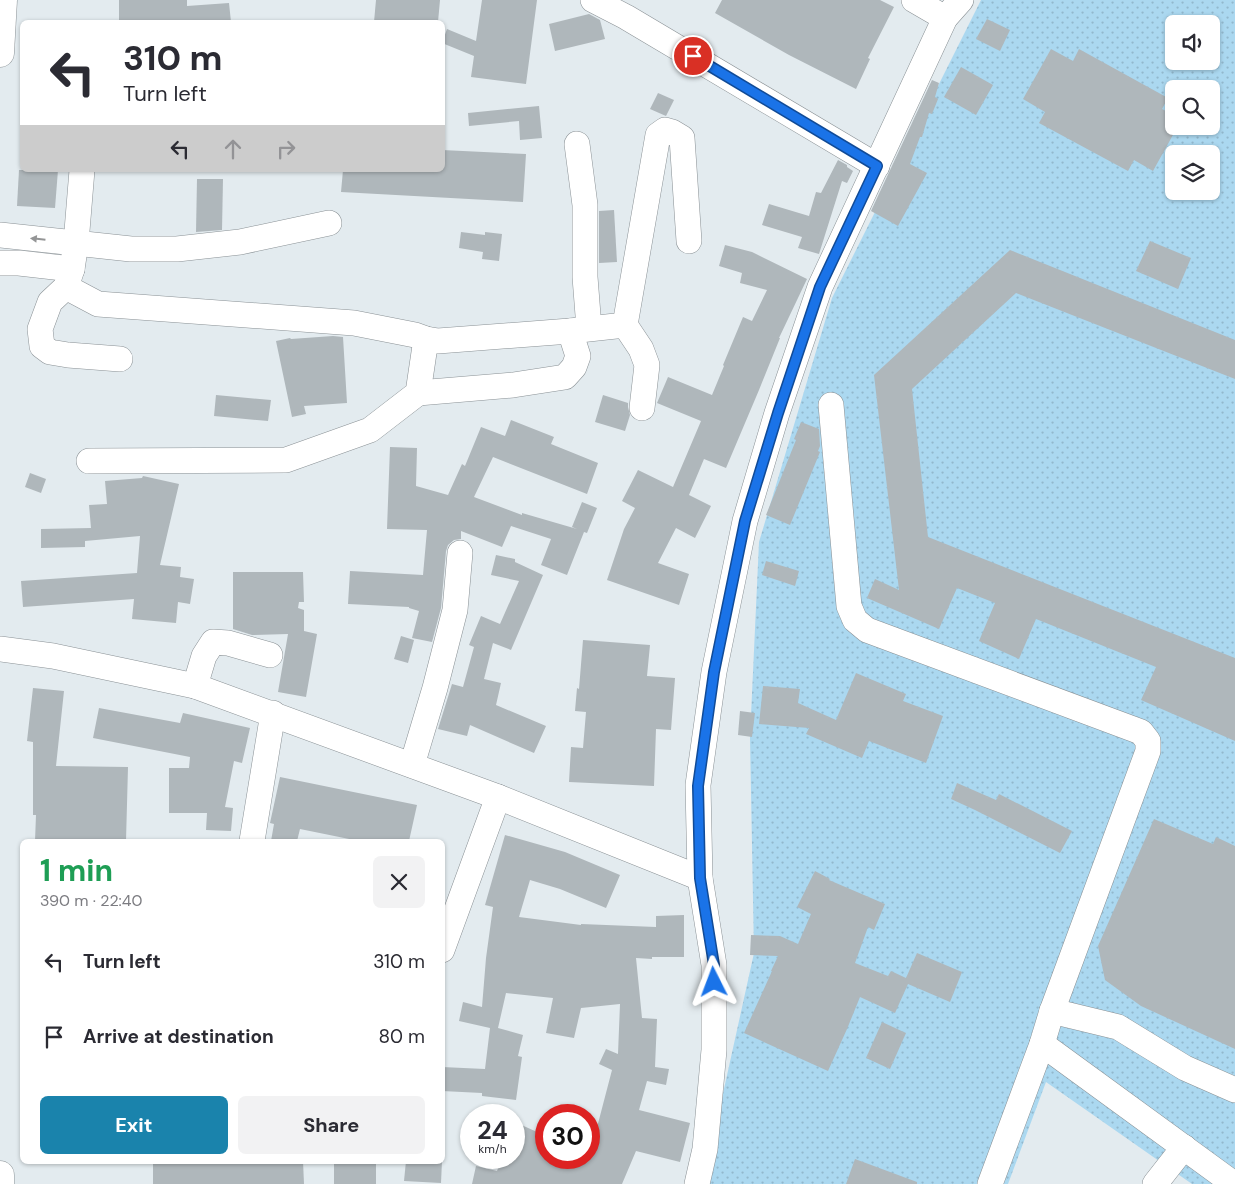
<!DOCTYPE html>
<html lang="en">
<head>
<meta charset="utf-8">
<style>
  :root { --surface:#fff; --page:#f2f2f3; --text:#2b2b33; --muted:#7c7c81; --accent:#1a83ac }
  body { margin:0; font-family:"DM Sans",sans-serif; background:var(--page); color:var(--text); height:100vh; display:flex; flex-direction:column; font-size:19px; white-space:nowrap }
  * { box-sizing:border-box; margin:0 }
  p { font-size:16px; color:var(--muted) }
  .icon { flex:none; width:28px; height:28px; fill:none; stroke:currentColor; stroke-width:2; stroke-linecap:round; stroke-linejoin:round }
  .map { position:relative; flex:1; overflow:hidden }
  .drawer { position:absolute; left:20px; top:839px; width:425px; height:325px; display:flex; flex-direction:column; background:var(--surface); border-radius:8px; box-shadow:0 1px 4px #0004 }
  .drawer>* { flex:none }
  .banner { position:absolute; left:20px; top:20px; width:425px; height:152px; border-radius:8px; box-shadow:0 1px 4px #0004; background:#fff; color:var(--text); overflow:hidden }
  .tools { position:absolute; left:1165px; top:15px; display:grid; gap:10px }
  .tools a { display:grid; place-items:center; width:55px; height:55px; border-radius:8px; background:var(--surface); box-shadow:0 1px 4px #0004; font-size:25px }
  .speed { position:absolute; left:460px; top:1104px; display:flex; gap:10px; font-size:25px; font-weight:700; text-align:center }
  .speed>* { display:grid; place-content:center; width:65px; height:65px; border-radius:50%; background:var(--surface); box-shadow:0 1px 4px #0004; line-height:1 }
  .speed small { font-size:12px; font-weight:400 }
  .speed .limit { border:8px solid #d22; background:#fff; color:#111 }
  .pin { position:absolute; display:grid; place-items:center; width:42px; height:42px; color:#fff; margin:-21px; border:2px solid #fff; border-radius:50%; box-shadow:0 1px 5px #0007 }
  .me { position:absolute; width:55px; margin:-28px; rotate:357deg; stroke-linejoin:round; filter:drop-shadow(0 0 4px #0008) }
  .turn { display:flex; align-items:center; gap:18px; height:105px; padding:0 20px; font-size:22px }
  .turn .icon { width:65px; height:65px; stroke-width:2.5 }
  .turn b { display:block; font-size:35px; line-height:42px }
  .lanes { display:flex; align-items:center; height:48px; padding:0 20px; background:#0003; justify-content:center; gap:25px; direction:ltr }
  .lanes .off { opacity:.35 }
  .round { display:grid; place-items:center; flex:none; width:52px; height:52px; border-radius:8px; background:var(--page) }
  .overview { display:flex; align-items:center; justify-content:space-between; height:85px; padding:0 20px }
  h1 { font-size:30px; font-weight:700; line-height:38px; color:#1e9e55 }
  .cta { display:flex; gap:10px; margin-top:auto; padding:10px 20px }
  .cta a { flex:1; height:58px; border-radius:8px; background:var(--accent); color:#fff; font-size:20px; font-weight:700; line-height:58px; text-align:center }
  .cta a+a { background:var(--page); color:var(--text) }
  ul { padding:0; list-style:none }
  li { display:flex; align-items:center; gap:15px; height:75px; padding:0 20px }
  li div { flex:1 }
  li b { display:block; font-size:19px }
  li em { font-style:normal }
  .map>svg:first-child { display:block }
  .park { fill:url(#park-dots); fill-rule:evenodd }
  .building { fill:#afb7bb }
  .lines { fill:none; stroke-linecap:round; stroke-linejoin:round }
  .minor-casing { stroke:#8a9195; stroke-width:26 }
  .major-casing { stroke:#8a9195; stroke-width:29 }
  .minor { stroke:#fff; stroke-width:25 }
  .major { stroke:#fff; stroke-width:28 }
  .oneway { fill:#949596 }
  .route-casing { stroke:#114b97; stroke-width:12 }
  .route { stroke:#1a73e8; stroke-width:9 }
</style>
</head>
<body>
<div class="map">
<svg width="1235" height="1184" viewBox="0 0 1235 1184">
  <defs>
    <pattern id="park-dots" width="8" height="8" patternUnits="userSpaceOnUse" patternTransform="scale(1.25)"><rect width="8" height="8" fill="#abd8f0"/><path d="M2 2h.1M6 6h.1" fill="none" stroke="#92b8cd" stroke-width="1.8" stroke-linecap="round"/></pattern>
  </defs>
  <rect width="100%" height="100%" fill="#e3ebef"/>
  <path class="park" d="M981,0H1235V1184H1192L1046,1082L1008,1184H703L754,953L750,737L759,542L832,298ZM1174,24H1211V61H1174ZM1174,89H1211V126H1174ZM1174,154H1211V191H1174Z"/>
  <g class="building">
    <path d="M119,0H187V6L229,3L231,22H200V21L119,22Z"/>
    <path d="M376,0H440L438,22H374Z"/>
    <path d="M482,0H537L526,84L471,77L474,56L442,43L447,29L476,41Z"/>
    <path d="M722,0H880L894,7L868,58L870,59L856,89L789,55L715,13Z"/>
    <path d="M589,14L600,20L605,39L555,51L549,24Z"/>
    <path d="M987,19L1010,30L1000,51L976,39Z"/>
    <path d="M1051,49L1073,61L1079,49L1168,98L1162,109L1174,115V133L1153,171L1134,160L1128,171L1039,123L1045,112L1023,99Z"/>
    <path d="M961,67L993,85L976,115L944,97Z"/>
    <path d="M932,80L939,83L935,97L938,99L932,114L929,113L922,137H920L910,164L927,173L898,226L871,211Z"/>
    <path d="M658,93L674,100L666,116L650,109Z"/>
    <path d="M539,106L542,138L520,140L519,121L469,126L468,113Z"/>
    <path d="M442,150L526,154L523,202L341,192L343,170H442Z"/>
    <path d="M838,160L847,165V167L853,171L847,183L842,181L819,254L798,248L802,237L762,225L769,204L809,216L816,192L821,193Z"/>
    <path d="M19,170H58L55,208L17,206Z"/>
    <path d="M197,179H223L222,230L196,232Z"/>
    <path d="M614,210L617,262L599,263V211Z"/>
    <path d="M461,232L485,235V232L502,234L499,261L482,259L483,252L459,248Z"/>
    <path d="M1150,241L1191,258L1178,289L1136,271Z"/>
    <path d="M725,245L752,252L807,279L779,338H780L759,390L726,468L704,459L689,495L711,506L695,538L676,528L658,563L689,574L679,605L607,580L624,529L635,508L622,501L638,470L673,487L701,421L657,403L668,377L712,395L724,366L723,365L743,317L752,321L767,290L740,283L742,273L719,266Z"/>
    <path d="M1010,250L1235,340V379L1016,293L912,389L928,537L1235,658V741L1141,700L1156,667L1036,619L1019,659L979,641L995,603L957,588L939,629L867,598L875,579L899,590L874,375Z"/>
    <path d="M333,336L343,337L347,403L304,406L306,414L292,417L276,341L290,338L291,339Z"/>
    <path d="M216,395L271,400L268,421L214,416Z"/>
    <path d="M603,395L628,403V407L630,415L625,431L595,422Z"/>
    <path d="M511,420L554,437L551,444L598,463L587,494L493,457L474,497L522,515V513L577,529L572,527L582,502L597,508L587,533L584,532L567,575L541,565L551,539L511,526L502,547L461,531V539L454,540L448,545L446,551L441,608L432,642L412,638L419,611L409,608V607L348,604L350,571L423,575L427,530L387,529L390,447L417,448L416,486L448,495L462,464L465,466L481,427L505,436Z"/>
    <path d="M801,422L819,429L820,446L818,451L820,452L790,525L766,515L796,440L794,439Z"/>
    <path d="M30,473L46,479L41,493L25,487Z"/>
    <path d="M143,476L179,484L160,565L181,567L180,577L194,579L190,604L178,602L176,623L132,619L134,599L23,607L21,581L137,573L140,536L85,541V547L41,548V529L91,528L89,505L107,504L105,481L142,478Z"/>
    <path d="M496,555L515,559V562L543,575L511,650L493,643L484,679L501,683L496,705L546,726L534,753L470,725L467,736L438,729L452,684L463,687L474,647L469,645L481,616L500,624L519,581L491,575Z"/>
    <path d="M766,561L799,571L795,586L762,575Z"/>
    <path d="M233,572H303L304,602H299L298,608L304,610V631L317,634L306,697L278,692L288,634L252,635L233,629Z"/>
    <path d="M401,636L414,640L408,663L394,659Z"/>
    <path d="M583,640L650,645L647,676L675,678L671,730L656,729L654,786L569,782L571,747L583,748L586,712L575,711L577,688L579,689Z"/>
    <path d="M856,673L906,694L903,701L943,716L926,763L869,741L862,758L806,734L809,728L759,724L763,686L800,689L798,703L836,720Z"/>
    <path d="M33,688L64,691L56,766L128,767L126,841H35L36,815H33V742L27,741Z"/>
    <path d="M99,708L180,723L183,713L250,728L242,763L234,761L225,807L233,808L231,831L206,830L207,813H169V768H189L190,757L93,738Z"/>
    <path d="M740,711L755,713L752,737L738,735Z"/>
    <path d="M280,777L417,805L409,841H359L300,829L297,841H271L274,824L270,823Z"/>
    <path d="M957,783L996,800L999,794L1072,831L1060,853L975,810L951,799Z"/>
    <path d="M1154,819L1213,844L1216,837L1235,846V1049L1141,1006L1105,980L1098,946Z"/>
    <path d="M505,835L565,852L620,875L606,908L560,889L530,880L519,917L581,925V924L656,927V916L684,915V957H652V959L636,958L642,1018L657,1019L655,1067L669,1069L666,1085L647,1081L639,1110L690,1123L680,1162L636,1151L622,1184H472L476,1166L497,1171L502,1158H514V1131L517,1123L546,1136V1158H589L612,1070L599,1064L606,1049L618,1054L620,1004L581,1008L574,1038L546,1033L553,998L506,993L498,1028L523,1035L518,1056L522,1057L516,1100L482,1096V1093L442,1091V1067L485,1069L490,1028L459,1021L463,1002L482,1007L486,958L493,907L485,905Z"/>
    <path d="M815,871L830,879L829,880L885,904L874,930L868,927L855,963L888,976L891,971L906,978L917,953L962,972L950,1002L908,984L895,1013L860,997L847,1029L828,1071L744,1033L772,971H771L778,956L750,955L751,935L780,936L798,944L811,914L797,907Z"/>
    <path d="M882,1022L906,1033L890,1069L866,1058Z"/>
    <path d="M855,1159L917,1182V1184H846Z"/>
    <path d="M153,1161H303L304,1184H153Z"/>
    <rect x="334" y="1161" width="42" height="23"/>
    <path d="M406,1161H442L441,1183L404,1181Z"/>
  </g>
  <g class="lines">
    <g class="minor-casing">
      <g id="minor">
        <path d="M593,0L626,17L877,166"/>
        <path d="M914,0L945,18"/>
        <path d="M577,144L585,205V277L589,328"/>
        <path d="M82,170L76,243L72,269L66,287L50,302L40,329L42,346L50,352L68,355L120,359"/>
        <path d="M0,235L131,249H177L240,242L329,223"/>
        <path d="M0,263H19L72,269"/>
        <path d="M66,287L98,304L354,323L415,335L426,339L438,341L570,331L625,325L658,135L665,130L672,132L682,138L689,241"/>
        <path d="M625,325L641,349L647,365L642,408"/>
        <path d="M418,393L513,385L565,377L574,367L578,356L570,331"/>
        <path d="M831,405L849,606L855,620L867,630L1141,732L1148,741V751L1052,1011L1042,1044L990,1184"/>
        <path d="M89,461L286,460L370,430L418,393L426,339"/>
        <path d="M0,649L53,656L195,686L498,797L700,878"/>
        <path d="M195,686L204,656L213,642L228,643L270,655"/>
        <path d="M412,765L435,688L455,610L460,553"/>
        <path d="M252,841L273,713"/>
        <path d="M442,950L498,797"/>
        <path d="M1052,1011L1118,1027L1185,1068L1235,1090"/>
        <path d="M1042,1044L1234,1184"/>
        <path d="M697,1184L705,1149L714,1050V965L700,878L698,785L714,672L745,521L777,413L820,287L945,18L961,0"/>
        <path d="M1155,1184L1184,1147"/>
      </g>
    </g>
    <g class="major-casing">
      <g id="major">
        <path d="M0,53L3,0"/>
        <path d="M0,1175V1184"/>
      </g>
    </g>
    <use href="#minor" class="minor"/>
    <use href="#major" class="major"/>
  </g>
  <defs><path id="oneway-solid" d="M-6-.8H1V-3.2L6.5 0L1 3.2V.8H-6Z" transform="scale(1.25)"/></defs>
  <use class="oneway" href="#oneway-solid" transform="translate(38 239) rotate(-174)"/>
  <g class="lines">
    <g class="route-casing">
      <path id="route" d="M693,56L877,166L820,287L778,413L745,521L714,672L698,786L700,878L714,965V982"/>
    </g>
    <use href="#route" class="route"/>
  </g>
</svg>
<div class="tools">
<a><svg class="icon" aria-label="sound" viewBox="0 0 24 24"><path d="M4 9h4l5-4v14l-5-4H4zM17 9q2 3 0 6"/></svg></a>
<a><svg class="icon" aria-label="search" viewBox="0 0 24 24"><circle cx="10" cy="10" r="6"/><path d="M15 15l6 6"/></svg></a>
<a><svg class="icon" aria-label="layers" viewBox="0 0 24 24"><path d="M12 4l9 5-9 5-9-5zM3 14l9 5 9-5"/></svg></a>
</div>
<div class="speed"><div>24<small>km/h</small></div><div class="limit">30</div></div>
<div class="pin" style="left:693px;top:56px;background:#d93025"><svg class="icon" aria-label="arrive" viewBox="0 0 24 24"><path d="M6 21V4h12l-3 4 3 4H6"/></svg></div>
<svg class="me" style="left:714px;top:982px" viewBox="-20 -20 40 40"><path d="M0-17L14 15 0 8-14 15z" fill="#1a73e8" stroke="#fff" stroke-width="4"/></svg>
<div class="banner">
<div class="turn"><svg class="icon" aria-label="left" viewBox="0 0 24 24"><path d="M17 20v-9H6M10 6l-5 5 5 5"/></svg><div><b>310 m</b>Turn left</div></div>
<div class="lanes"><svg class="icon" aria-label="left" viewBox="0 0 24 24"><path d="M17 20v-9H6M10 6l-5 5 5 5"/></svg><svg class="icon off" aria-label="ahead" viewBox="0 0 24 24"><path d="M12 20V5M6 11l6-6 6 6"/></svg><svg class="icon off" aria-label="right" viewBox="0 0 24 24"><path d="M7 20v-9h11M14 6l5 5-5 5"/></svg></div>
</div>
<section class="drawer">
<div class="overview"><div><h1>1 min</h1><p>390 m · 22:40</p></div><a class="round"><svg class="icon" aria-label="close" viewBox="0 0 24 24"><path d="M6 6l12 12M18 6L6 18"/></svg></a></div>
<ul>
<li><svg class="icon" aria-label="left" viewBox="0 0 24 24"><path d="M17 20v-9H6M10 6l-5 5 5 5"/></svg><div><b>Turn left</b></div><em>310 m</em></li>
<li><svg class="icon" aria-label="arrive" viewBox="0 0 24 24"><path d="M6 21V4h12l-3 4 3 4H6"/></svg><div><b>Arrive at destination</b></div><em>80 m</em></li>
</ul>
<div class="cta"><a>Exit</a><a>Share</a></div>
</section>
</div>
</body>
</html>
